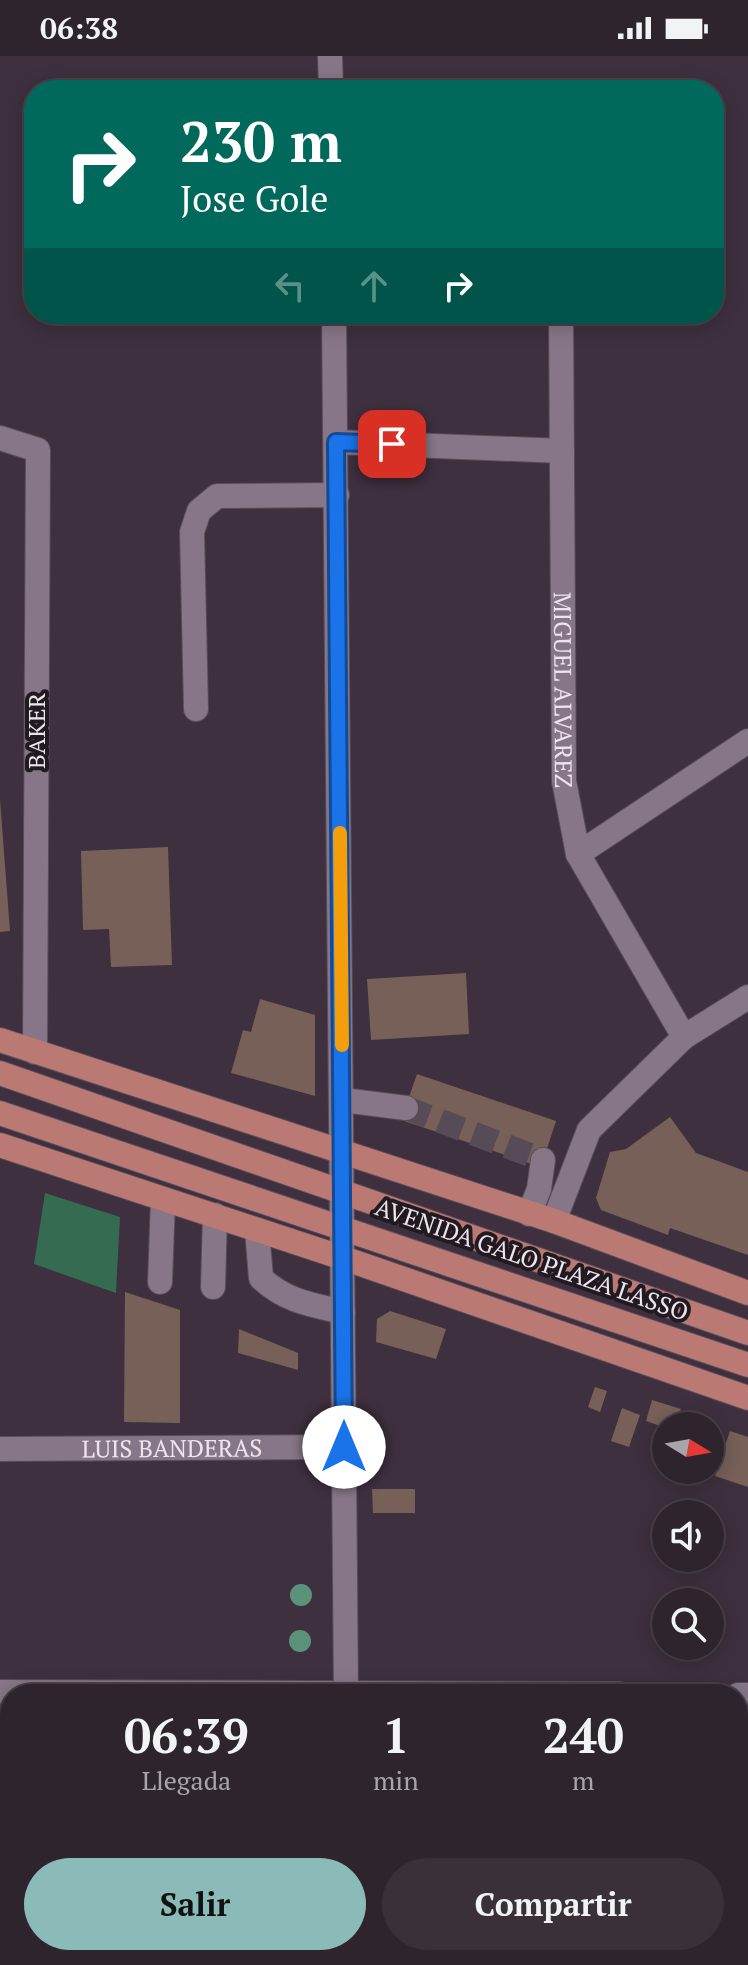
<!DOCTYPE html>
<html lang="es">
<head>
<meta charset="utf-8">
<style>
  :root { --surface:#2e242e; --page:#3a303a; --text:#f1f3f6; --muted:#a7a4aa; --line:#49414a; --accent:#8bbbb9 }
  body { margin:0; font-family:"PT Serif",serif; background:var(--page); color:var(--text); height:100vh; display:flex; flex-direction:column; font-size:30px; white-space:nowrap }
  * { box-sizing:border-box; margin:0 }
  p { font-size:26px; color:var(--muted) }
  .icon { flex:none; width:44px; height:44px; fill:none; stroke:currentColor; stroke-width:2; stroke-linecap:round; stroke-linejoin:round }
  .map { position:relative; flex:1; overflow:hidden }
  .side { position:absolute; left:0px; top:1628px; width:748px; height:282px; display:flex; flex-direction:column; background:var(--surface); border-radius:32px 32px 0 0; box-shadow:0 4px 20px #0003,0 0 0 2px var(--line) }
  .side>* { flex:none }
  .top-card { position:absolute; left:24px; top:24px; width:700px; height:244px; border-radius:32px; box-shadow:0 4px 20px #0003,0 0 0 2px var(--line); background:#00695c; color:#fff; overflow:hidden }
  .needle { width:52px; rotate:101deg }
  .tools { position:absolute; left:652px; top:1356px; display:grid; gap:16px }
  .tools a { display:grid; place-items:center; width:72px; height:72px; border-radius:50%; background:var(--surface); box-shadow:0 4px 20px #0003,0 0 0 2px var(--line); font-size:40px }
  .pin { position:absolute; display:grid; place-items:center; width:68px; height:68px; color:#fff; margin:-34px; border-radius:16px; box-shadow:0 4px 12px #0006 }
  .me { position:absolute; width:88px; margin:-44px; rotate:0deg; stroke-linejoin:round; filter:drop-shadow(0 0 6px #0008) }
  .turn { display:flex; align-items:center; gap:28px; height:168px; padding:0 24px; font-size:36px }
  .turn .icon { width:104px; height:104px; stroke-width:2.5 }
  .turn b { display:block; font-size:56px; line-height:68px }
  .lanes { display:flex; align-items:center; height:76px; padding:0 24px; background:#0003; justify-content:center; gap:40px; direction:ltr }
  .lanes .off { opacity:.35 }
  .eta { display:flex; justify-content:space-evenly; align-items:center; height:136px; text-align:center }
  .eta b { font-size:48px; font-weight:800; line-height:56px }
  .primary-button { display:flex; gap:16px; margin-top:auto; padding:16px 24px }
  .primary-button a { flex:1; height:92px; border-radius:48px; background:var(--accent); color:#111; font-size:32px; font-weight:800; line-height:92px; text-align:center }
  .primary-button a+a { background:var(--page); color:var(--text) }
  .status { display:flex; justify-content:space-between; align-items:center; height:56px; padding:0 40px; background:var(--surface); direction:ltr }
  .status svg { height:22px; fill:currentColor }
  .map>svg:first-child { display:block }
  .green { fill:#356b50 }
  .building { fill:#766058 }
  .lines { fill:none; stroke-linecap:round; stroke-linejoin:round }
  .minor-tunnel { stroke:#584b58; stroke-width:24; stroke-dasharray:24 12; stroke-linecap:butt }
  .minor-casing { stroke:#594d59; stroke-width:26 }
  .major-casing { stroke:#594d59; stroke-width:26 }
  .minor { stroke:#877687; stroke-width:24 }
  .major { stroke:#bb7974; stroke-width:24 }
  .tree { fill:#5b937a }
  .route-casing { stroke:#114b97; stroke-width:20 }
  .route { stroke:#1a73e8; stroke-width:14 }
  .slow { stroke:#f59e0b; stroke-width:14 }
  .labels { text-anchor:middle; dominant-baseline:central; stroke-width:8; stroke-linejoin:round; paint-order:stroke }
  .street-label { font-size:24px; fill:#eee4ee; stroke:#211b21 }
</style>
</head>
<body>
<div class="status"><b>06:38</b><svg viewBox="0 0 49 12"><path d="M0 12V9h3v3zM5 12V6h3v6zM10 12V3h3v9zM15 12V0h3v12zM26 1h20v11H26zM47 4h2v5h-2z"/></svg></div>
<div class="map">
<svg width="748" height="1909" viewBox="0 0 748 1909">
  <rect width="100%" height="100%" fill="#3e303e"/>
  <path class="green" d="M45,1137L120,1161L116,1237L34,1208Z"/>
  <g class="building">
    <path d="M0,744L10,875L0,876Z"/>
    <path d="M168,791L172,909L111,911L109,873L83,874L81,795Z"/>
    <path d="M466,917L469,978L371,984L367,923Z"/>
    <path d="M260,943L315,959V1040L231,1017L243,974L251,976Z"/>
    <path d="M417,1018L556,1065L541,1111L401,1064Z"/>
    <path d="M670,1061L696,1097L748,1116V1199L670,1172L668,1179L601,1154L596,1142L610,1096L626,1093Z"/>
    <path d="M125,1236L180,1254V1367L124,1366Z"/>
    <path d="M390,1255L446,1273L436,1303L376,1286L377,1263Z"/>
    <path d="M239,1273L298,1297V1314L238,1297Z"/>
    <path d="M595,1331L607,1335L600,1356L588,1351Z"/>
    <path d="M652,1344L681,1353L675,1370L666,1372L646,1365Z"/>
    <path d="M622,1352L640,1359L629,1391L611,1385Z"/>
    <path d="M730,1375L748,1381V1431L715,1420Z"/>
    <path d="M372,1433H415V1457H373Z"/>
  </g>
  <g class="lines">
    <path class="minor-tunnel" d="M406,1052L543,1104"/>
    <g class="minor-casing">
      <g id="minor">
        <path d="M330,0L331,34"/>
        <path d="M334,258L346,1638"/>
        <path id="s1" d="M561,258L564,725L578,798L684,981"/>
        <path d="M0,382L38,394L35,996"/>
        <path d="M336,386L562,395"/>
        <path d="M196,653L192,476L199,455L217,440L337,439"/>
        <path d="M578,798L748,685"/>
        <path d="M343,1044L406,1052"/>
        <path d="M529,1158L539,1133L543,1104"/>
        <path d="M554,1165L589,1074L684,981L748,941"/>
        <path d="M257,1174L261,1222C285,1245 312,1249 343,1256"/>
        <path d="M160,1226L163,1143"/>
        <path d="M213,1231L215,1159"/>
        <path id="s2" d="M0,1393L344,1391"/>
        <path d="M0,1636L619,1638"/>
        <path d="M738,1639H748"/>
        <path d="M738,1883H748"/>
        <path d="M0,1886L10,1885"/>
        <path d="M345,1909V1900"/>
      </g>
    </g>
    <g class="major-casing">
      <g id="major">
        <path d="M0,984L554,1165L748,1237"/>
        <path d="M0,1017L748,1277"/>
        <path d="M0,1057L748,1309"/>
        <path d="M0,1089L343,1202L748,1342"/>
      </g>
    </g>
    <use href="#minor" class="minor"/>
    <use href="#major" class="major"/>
  </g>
  <g class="tree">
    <circle cx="301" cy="1539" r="11"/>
    <circle cx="300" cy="1585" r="11"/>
  </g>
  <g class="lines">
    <g class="route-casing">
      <path id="route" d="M344,1391L336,386L392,388"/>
    </g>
    <use href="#route" class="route"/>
    <path class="slow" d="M340,777L342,989"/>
  </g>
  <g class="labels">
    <g class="street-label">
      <text stroke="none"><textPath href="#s1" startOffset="376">MIGUEL ALVAREZ</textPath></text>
      <text transform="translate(36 675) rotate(-90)">BAKER</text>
      <text transform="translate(532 1203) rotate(19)">AVENIDA GALO PLAZA LASSO</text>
      <text stroke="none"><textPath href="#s2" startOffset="172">LUIS BANDERAS</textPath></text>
    </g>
  </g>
</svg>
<div class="tools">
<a><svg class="needle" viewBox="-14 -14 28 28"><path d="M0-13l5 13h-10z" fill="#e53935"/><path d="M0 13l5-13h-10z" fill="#a7a4aa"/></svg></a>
<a><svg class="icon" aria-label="sound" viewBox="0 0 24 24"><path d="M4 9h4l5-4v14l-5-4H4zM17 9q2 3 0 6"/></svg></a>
<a><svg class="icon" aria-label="search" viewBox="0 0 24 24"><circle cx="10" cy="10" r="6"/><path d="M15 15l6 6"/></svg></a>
</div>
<div class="pin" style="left:392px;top:388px;background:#d93025"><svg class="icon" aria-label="arrive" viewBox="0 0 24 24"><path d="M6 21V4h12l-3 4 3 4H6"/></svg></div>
<svg class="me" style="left:344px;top:1391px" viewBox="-20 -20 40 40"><circle r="19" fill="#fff"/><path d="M0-13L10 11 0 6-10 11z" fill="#1a73e8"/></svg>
<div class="top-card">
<div class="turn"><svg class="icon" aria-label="right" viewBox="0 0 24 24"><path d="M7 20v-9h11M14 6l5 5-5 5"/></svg><div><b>230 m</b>Jose Gole</div></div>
<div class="lanes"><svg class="icon off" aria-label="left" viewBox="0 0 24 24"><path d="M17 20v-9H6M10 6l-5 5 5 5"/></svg><svg class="icon off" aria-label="ahead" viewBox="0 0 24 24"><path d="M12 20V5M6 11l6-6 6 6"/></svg><svg class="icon" aria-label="right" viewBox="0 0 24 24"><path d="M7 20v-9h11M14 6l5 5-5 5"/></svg></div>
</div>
<section class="side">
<div class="eta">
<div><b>06:39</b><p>Llegada</p></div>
<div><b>1</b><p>min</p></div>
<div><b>240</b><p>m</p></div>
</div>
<div class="primary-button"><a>Salir</a><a>Compartir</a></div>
</section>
</div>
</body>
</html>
